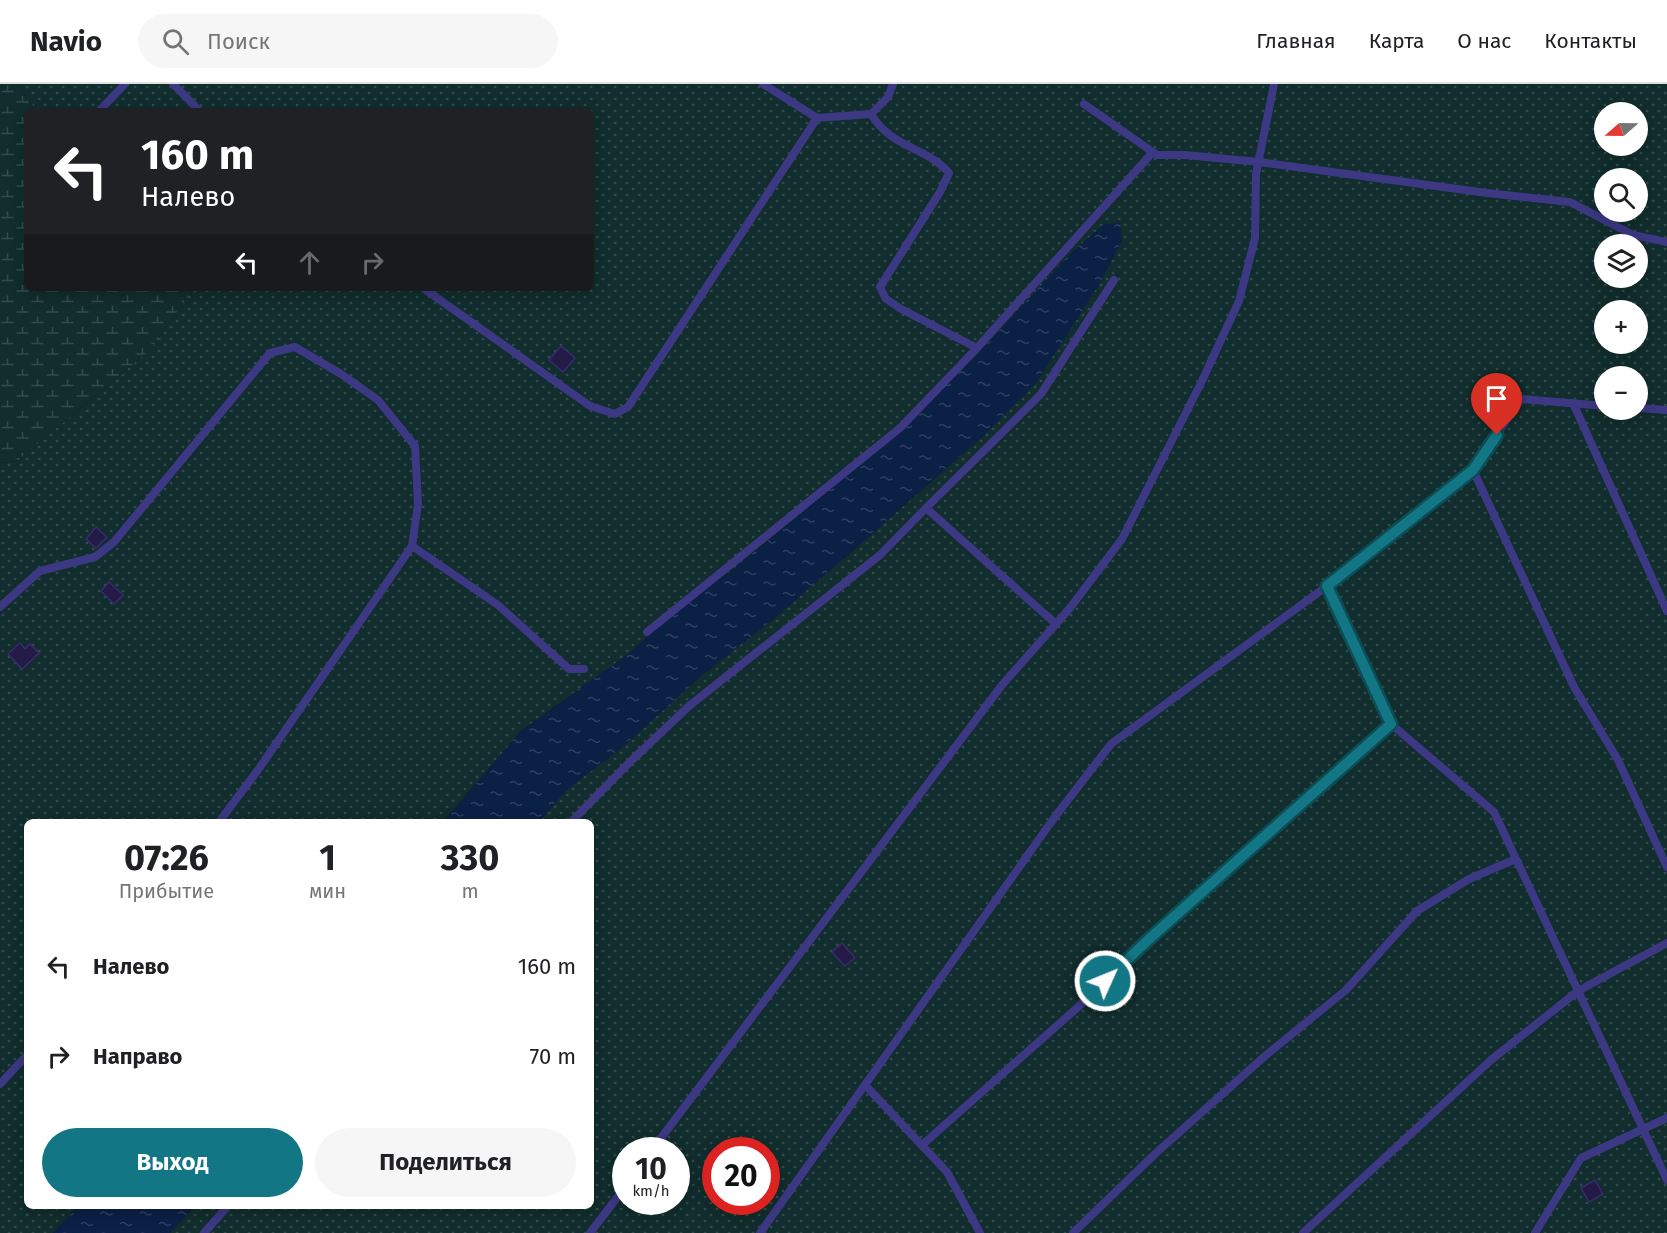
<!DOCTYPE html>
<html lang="ru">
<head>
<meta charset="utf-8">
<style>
  :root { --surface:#fff; --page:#f6f6f6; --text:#202124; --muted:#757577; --line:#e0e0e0; --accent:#127685 }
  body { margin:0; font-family:"Fira Sans",sans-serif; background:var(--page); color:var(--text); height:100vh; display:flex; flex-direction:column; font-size:22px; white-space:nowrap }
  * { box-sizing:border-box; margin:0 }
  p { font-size:20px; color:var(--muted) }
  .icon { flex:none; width:33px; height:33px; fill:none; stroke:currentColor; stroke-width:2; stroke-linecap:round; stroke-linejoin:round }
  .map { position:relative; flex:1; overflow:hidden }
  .drawer { position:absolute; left:24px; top:735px; width:570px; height:390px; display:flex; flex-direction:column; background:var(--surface); border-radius:9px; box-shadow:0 3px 15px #0003 }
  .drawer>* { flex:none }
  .banner { position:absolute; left:24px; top:24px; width:570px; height:183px; border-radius:9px; box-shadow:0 3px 15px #0003; background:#202124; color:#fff; overflow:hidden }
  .needle { width:39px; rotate:250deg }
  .fabs { position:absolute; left:1594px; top:18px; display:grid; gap:12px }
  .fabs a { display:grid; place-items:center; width:54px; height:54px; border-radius:50%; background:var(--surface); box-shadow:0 3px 15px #0003; font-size:30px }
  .speed { position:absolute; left:612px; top:1053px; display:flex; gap:12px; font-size:30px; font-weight:700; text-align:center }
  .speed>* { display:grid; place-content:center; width:78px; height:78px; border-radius:50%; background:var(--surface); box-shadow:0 3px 15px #0003; line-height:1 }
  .speed small { font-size:15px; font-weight:400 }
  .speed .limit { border:9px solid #d22; background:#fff; color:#111 }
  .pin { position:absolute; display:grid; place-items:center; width:51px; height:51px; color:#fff; margin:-62px -26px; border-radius:50% 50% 50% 0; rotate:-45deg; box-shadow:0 0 6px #0007 }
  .pin .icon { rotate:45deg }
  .me { position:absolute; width:66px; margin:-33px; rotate:46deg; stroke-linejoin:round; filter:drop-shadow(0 0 4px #0008) }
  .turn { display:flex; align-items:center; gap:21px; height:126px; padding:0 18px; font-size:27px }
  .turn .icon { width:78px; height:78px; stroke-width:2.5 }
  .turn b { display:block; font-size:42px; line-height:51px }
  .lanes { display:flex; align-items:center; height:57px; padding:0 18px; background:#0003; justify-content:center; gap:30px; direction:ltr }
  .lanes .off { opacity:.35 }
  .eta { display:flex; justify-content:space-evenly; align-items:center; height:102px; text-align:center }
  .eta b { font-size:36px; font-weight:700; line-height:42px }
  .action { display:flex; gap:12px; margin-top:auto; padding:12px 18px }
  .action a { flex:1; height:69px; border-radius:36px; background:var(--accent); color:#fff; font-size:24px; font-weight:700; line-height:69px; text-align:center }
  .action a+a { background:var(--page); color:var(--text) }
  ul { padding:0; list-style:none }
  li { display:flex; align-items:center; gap:18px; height:90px; padding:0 18px }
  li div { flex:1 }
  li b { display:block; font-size:22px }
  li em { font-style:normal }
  header { display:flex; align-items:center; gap:36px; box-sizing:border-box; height:84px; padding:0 30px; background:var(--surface); border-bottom:2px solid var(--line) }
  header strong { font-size:28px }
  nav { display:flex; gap:33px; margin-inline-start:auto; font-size:21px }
  .search { width:420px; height:54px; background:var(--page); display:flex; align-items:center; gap:15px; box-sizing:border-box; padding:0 21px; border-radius:33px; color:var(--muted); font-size:22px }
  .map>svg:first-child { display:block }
  .grass { fill:url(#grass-dots); fill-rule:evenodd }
  .wetland { fill:url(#wetland-marsh) }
  .water { fill:url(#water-ripples) }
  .building { fill:#231a45; stroke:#3a2b71; stroke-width:1.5 }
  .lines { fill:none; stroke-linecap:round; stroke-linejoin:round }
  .lane { stroke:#3c3883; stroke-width:8 }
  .route-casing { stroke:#0c4d56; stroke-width:15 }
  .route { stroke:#127685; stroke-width:10 }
</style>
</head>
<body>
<header>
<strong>Navio</strong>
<div class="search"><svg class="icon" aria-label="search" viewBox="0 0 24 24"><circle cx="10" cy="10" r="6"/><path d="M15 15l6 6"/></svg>Поиск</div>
<nav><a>Главная</a><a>Карта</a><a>О нас</a><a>Контакты</a></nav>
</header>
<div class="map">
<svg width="1667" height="1149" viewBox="0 0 1667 1149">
  <defs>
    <pattern id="grass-dots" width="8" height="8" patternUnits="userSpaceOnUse" patternTransform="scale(1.5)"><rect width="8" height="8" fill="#112d2d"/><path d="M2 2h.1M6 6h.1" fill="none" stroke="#334a4c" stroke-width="1.8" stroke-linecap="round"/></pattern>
    <pattern id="wetland-marsh" width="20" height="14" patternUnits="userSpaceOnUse" patternTransform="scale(1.5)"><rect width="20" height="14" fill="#112d2d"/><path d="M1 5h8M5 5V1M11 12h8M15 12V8" fill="none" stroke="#334a4c"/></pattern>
    <pattern id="water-ripples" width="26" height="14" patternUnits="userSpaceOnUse" patternTransform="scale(1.5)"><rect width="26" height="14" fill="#0b2045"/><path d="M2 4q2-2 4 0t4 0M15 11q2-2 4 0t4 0" fill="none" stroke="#2e3f61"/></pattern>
  </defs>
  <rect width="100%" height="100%" fill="#120e23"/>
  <path class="grass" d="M17,0H1667V1149H170L195,1122H591V738H539L565,707L626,660L697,595L772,536L858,462L985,350L972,276L877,366L777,450L730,488L686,519L627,571L522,646L443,738H27V1122H79L53,1149H0V379L17,377L150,266L194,204H591V27H37ZM1605,28H1638V62H1605ZM1605,94H1638V128H1605ZM1605,160H1638V194H1605ZM1605,226H1638V260H1605ZM1605,292H1638V326H1605ZM626,1066H676V1118H626ZM716,1066H766V1118H716Z"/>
  <path class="wetland" d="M0,0H17L37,27H27V204H194L150,266L17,377L0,379Z"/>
  <g class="water">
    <path d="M1120,138L1122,157L1100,199L1036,299L985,350L858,462L772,536L697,595L626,660L565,707L539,738H443L522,646L627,571L686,519L730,488L877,366L972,276L1071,169L1103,141Z"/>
    <path d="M79,1122H195L170,1149H53Z"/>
  </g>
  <g class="building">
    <path d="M561,262L575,274L563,288L549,276Z"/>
    <path d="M96,443L107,453L96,464L86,455Z"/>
    <path d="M109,498L123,511L114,520L101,507Z"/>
    <path d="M20,559L25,565L30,560L39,569L22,585L8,570Z"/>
    <path d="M842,859L855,874L845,882L832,868Z"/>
    <path d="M1595,1096L1603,1110L1589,1118L1581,1104Z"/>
  </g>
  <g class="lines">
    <g class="lane">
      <path d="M173,0L200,27"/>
      <path d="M763,0L817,34"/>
      <path d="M1084,20L1157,71H1185L1259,78L1487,109L1570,118L1633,151L1667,158"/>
      <path d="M99,27L125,0"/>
      <path d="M871,30C891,64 927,63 949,89L940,108L880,203L886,215L901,225L977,264"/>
      <path d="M423,204L590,322L615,330L628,323L817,34L871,30L888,13L893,0"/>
      <path d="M1573,319L1667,527"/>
      <path d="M1605,322L1521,315L1473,386L1574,603L1618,676L1667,783"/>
      <path d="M1638,324L1667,326"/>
      <path d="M926,424L1056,540"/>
      <path d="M412,462L498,521L569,585H584"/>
      <path d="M1327,502L1391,640L1494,728L1667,1096"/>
      <path d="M0,523L40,487L95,473L114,458L270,269L295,263L341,290L378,316L415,362L418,420L412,462L258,686L219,738"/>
      <path d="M647,548L900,344L977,264L1153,68"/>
      <path d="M571,738L629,679L689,622L880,471L926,424L1041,310L1114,196"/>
      <path d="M0,1000L27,971"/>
      <path d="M865,1001L947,1088L980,1149"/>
      <path d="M922,1061L1077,924L1148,856L1391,640"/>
      <path d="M652,1066L1002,601L1070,524L1122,455L1201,299L1239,217L1255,154L1256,90L1274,0"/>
      <path d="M204,1149L228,1122"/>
      <path d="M590,1149L626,1102"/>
      <path d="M760,1149L1054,734L1111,660L1327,502L1473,386"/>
      <path d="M1073,1149L1156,1069L1265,972L1346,906L1417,827L1469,795L1516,775"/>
      <path d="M1303,1149L1491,976L1578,907L1667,859"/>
      <path d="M1535,1149L1581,1074L1667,1034"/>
    </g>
  </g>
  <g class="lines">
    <g class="route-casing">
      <path id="route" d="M1105,897L1148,856L1391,640L1327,502L1473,386L1497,351"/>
    </g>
    <use href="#route" class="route"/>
  </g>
</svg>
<div class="fabs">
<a><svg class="needle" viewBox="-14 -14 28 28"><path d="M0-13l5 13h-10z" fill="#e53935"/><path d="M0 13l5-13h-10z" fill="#757577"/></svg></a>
<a><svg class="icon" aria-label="search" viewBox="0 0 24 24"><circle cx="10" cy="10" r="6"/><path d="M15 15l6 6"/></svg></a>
<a><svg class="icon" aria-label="layers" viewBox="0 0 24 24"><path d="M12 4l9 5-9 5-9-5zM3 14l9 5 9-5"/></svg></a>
<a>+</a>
<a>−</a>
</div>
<div class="speed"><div>10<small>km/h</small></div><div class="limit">20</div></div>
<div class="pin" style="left:1497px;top:351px;background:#d93025"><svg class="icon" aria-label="arrive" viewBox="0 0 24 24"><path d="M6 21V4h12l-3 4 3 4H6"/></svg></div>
<svg class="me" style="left:1105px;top:897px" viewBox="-20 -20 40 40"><circle r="17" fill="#127685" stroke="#fff" stroke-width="3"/><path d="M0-11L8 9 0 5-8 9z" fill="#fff"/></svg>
<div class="banner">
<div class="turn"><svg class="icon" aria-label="left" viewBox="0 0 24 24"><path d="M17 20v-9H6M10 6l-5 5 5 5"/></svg><div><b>160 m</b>Налево</div></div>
<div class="lanes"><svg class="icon" aria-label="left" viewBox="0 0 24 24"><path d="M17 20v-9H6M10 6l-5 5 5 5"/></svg><svg class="icon off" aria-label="ahead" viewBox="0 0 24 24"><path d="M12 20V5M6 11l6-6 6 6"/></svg><svg class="icon off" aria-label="right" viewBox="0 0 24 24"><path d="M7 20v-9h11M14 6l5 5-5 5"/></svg></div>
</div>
<section class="drawer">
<div class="eta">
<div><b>07:26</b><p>Прибытие</p></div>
<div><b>1</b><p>мин</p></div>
<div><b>330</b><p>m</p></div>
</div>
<ul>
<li><svg class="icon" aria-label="left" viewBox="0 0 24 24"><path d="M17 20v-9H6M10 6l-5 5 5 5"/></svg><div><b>Налево</b></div><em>160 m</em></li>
<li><svg class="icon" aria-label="right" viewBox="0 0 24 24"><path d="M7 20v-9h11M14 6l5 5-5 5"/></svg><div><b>Направо</b></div><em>70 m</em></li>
</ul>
<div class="action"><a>Выход</a><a>Поделиться</a></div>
</section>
</div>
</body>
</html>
